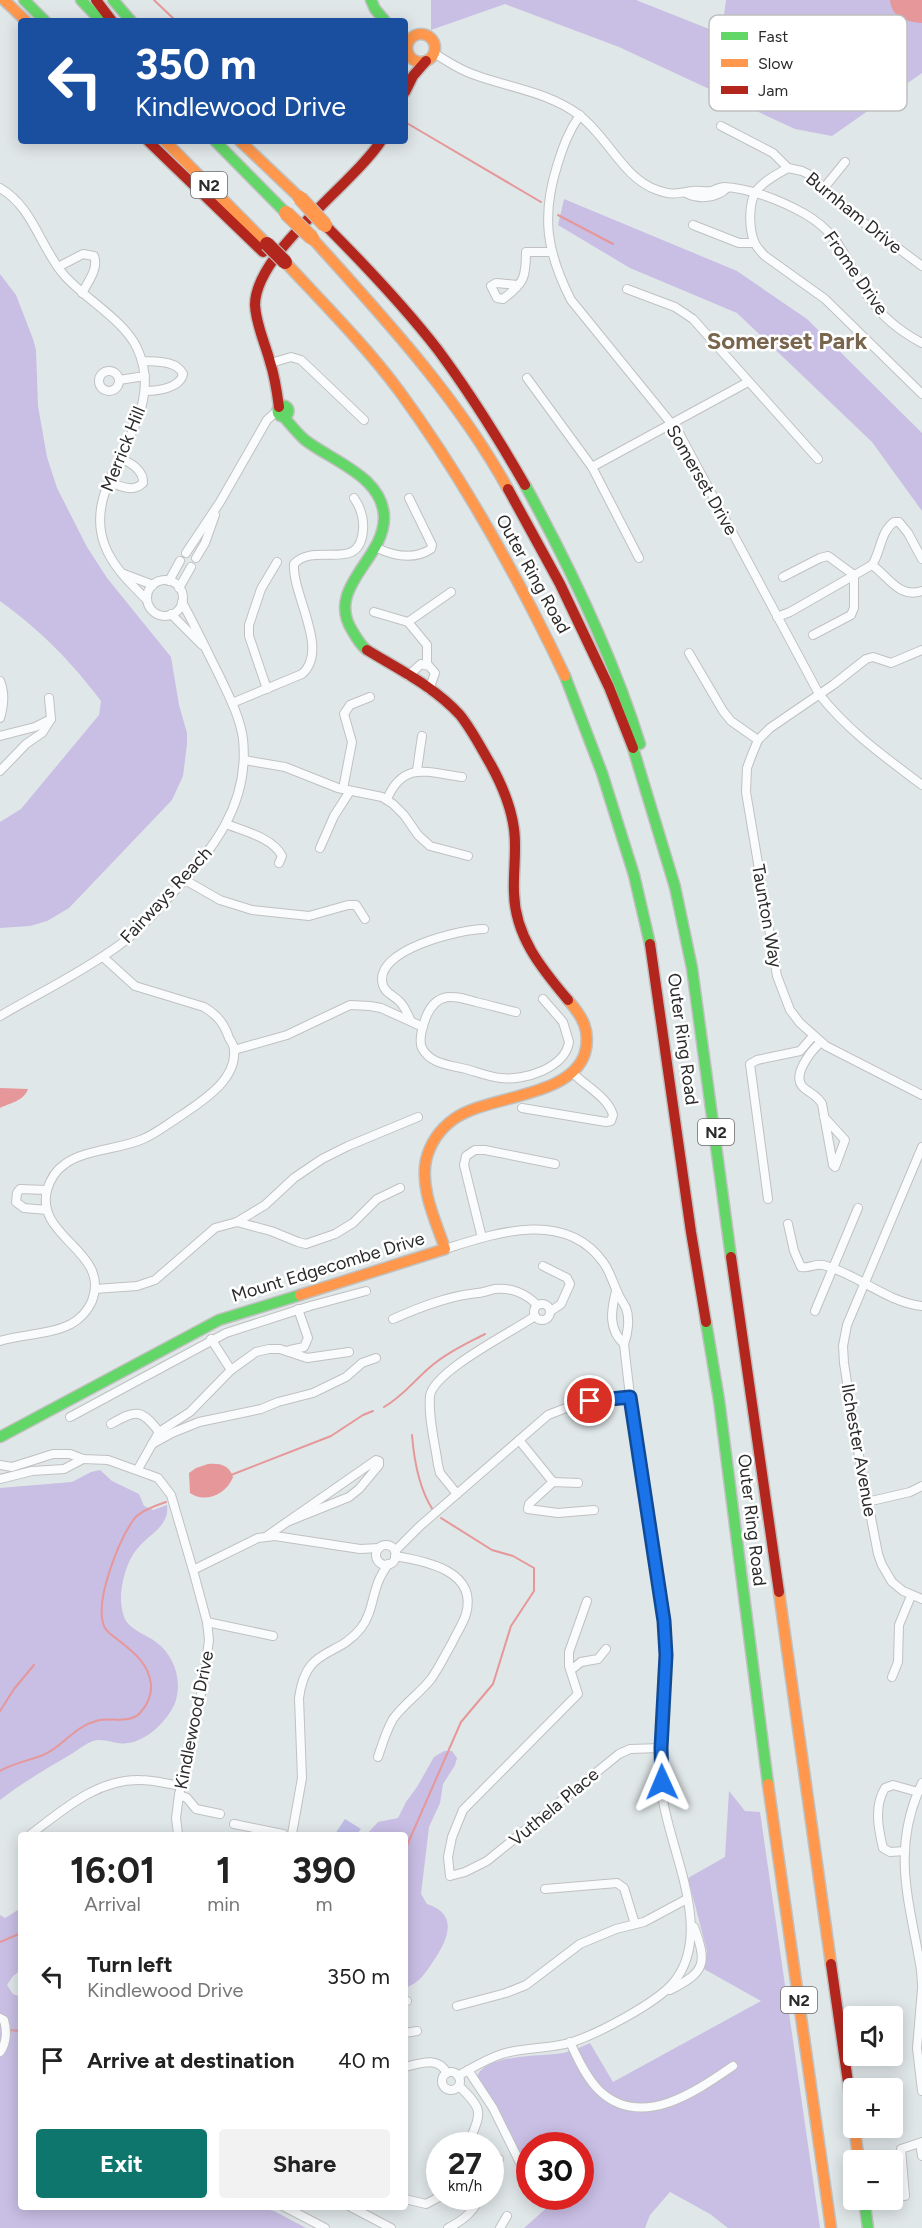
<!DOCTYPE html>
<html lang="en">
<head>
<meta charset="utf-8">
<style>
  :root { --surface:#fff; --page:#f2f2f2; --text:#222; --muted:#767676; --accent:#0f766e }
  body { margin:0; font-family:Figtree,sans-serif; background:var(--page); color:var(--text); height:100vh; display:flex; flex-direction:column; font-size:22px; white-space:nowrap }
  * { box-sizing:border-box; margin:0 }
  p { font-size:20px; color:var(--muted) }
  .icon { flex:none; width:33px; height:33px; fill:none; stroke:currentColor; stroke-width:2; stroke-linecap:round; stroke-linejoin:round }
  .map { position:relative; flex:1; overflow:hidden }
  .side { position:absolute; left:18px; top:1832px; width:390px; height:378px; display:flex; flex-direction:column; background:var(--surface); border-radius:6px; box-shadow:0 3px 15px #0003 }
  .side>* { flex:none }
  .hud { position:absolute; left:18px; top:18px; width:390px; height:126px; border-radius:6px; box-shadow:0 3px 15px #0003; background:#1a4fa0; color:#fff; overflow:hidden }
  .fabs { position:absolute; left:843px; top:2006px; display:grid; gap:12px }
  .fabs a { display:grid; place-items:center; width:60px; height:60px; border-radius:6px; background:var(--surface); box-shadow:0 3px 15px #0003; font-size:30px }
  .speed { position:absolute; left:426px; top:2132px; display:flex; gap:12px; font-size:30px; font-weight:700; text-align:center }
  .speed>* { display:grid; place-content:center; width:78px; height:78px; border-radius:50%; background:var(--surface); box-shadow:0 3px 15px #0003; line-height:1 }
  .speed small { font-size:15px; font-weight:400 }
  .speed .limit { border:9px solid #d22; background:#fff; color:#111 }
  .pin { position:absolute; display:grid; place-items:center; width:51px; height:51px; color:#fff; margin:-26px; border:3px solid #fff; border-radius:50%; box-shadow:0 2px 6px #0007 }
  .me { position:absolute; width:66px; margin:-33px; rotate:359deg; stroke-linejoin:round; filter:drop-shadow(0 0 4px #0008) }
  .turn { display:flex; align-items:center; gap:21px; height:126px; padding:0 18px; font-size:27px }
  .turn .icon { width:78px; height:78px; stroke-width:2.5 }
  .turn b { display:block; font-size:42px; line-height:51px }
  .eta { display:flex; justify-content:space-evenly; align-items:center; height:102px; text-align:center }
  .eta b { font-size:36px; font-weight:700; line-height:42px }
  .primary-button { display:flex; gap:12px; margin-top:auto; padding:12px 18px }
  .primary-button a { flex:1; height:69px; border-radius:6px; background:var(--accent); color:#fff; font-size:24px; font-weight:700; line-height:69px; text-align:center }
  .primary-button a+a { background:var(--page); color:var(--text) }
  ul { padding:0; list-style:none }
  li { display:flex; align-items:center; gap:18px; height:84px; padding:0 18px }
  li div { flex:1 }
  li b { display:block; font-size:22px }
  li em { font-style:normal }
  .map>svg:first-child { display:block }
  .green { fill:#c9bee4 }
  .pitch { fill:#bfbce7 }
  .water { fill:#e69799 }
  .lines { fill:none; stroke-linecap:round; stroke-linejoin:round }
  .stream { stroke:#e69799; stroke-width:2 }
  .street-casing { stroke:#c0c1c0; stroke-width:10 }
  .fast-casing { stroke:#c0c1c0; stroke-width:13 }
  .slow-casing { stroke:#c0c1c0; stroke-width:13 }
  .jam-casing { stroke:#c0c1c0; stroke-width:13 }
  .street { stroke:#fafbfc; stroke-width:8 }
  .fast { stroke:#63d668; stroke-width:10 }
  .slow { stroke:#ff974d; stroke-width:10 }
  .jam { stroke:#b3261e; stroke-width:10 }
  .slow-bridge-casing { stroke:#c1c4c5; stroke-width:16; stroke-linecap:butt }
  .jam-bridge-casing { stroke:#c1c4c5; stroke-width:16; stroke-linecap:butt }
  .slow-bridge { stroke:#ff974d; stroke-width:14 }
  .jam-bridge { stroke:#b3261e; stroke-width:14 }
  .route-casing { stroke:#114b97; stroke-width:15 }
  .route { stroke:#1a73e8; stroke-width:10 }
  .labels { text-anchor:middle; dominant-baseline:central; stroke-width:5; stroke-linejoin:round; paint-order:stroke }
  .shield { fill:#fff; stroke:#6b6b6b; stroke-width:1.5 }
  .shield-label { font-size:16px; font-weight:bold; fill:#2b2b2b }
  .street-label { font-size:18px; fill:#2b2b2b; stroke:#fff }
  .district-label { font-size:24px; font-weight:bold; fill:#79654d; stroke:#fff }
  .key { fill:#fff; stroke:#bfbfbf; stroke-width:1.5 }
  .key-label { font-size:16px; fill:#2b2b2b }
</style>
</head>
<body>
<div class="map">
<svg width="922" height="2228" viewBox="0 0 922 2228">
  <rect width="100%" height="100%" fill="#e0e7e8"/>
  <g class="green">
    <path d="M431,0H636L714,31L724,15L726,0H922V73L832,136L795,129L619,47L505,4L431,30Z"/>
    <path d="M564,199L737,271L807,319L922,433V511L872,442L737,313L630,268L558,225Z"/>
    <path d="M0,274L16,295L33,339L36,350L38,406L47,457L57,488L87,547L107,578L171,657L179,705L187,733V744L183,776L172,800L69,908L47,921L30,926L0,928V822L21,809L99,715L101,701C71,661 40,630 0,601Z"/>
    <path d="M100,1470L112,1481L139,1494L144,1506L153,1510L167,1505C170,1526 149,1534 138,1548C127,1560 121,1583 121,1599C121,1605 123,1616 126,1621C133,1631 147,1635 156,1642C174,1655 183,1681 175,1703C168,1720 147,1741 128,1743C118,1745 107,1739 97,1740C89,1741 79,1749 73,1753C48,1768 23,1782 0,1800V1488L72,1482L91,1472Z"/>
    <path d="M444,1751H452L457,1758L455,1765L443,1784L440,1803L429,1827L421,1894L427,1904C458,1914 449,1938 434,1960C426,1972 420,1983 405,1988V1834H367L378,1822L398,1818L406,1802L417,1787L434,1757Z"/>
    <path d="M729,1791L745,1811L760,1812L820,2228H728L710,2214L670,2192L650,2215L645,2228H524L560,2196H580V2145H530L529,2165C516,2155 513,2139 506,2125C498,2110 487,2095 478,2081L477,2076C488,2053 542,2057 563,2053C572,2051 581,2047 590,2043L613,2082L761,2001L704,1969L707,1951L688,1878L725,1857Z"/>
    <path d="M21,1908V1970L13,1976L7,1985L13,1994L21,1997V2206L257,2207L274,2211L306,2228H0V1915L5,1918Z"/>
  </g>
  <path class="pitch" d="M345,1819L361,1829L357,1834H335Z"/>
  <g class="water">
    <path d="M890,0H922V23C907,22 891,17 890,0Z"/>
    <path d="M0,1088L28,1089C24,1101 10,1103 0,1108Z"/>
    <path d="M208,1464C220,1463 229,1465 233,1477C227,1494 205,1504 190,1493L189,1473L196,1468Z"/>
  </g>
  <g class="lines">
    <g class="stream">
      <path d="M154,0L176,21"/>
      <path d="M405,122L541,202"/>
      <path d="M558,215L613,244"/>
      <path d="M384,1407C402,1397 414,1381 429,1368C446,1353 466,1344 485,1334"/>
      <path d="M412,1435C414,1460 419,1489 433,1510"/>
      <path d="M231,1475L331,1436L363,1415L373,1411"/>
      <path d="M0,1711L14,1689L34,1665"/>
      <path d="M0,1771C13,1763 28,1761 43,1755C62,1748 73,1727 96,1721C109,1717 130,1724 140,1713C147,1705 152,1695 151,1684C148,1662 133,1652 117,1639C112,1635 106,1632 104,1626C94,1601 119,1540 134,1519C140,1511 157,1505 166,1502"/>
      <path d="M405,1850L461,1722L493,1684L511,1626L534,1591V1568L513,1556L492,1550L441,1518"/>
      <path d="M0,1942L21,1933"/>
      <path d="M9,2030L21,2031"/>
    </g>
    <g class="street-casing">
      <g id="street">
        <path d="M434,53C448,62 462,71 478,76C512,88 550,93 579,115C608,137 623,178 657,190C673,196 678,193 692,191C698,190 705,192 711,191C715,190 719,187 724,187C750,188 782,201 805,214C843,236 846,263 868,296C881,316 901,332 922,343"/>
        <path d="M580,115C568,132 563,147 557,166C541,217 547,253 571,300L679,433L819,694C848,731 885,757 922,785"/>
        <path d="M721,126L773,153L788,168"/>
        <path d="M0,188C33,207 40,247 64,275C85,299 124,320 137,348C172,422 78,478 105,546C113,567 131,584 147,600"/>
        <path d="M824,188L845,162"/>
        <path d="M686,193C699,200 717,198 727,188"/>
        <path d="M693,225L739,243H754"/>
        <path d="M922,266L863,222L808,174L802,171L788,168C777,174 764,181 757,190C748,202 749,228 754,241C756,247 761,252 765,256L825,299L922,394"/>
        <path d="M58,267L83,254L94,256C99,268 88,282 82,293"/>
        <path d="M517,285L496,283L491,286L497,298L503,299C524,283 526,278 526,252H551"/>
        <path d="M627,289L675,307L693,319L818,459"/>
        <path d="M142,361C156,362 176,360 183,374C180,388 158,391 145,391"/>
        <path d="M271,363L291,357L301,360L364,420"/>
        <circle cx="109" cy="381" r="10"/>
        <path d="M527,378L592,467L639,558"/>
        <path d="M119,380L145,376"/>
        <path d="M592,467L748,382"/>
        <path d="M109,482C120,486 133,493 143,483C144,471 131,462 120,459"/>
        <path d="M377,548C394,556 414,560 431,549L432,545L409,498"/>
        <path d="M186,553L220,502L267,420L277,411"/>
        <path d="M196,558L205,543L215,515"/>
        <path d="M872,565C888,576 899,599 922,591"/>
        <path d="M124,574L153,585"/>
        <path d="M783,577L820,558L828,556L854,575"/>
        <circle cx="165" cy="598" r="18"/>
        <path d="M169,581L180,561"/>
        <path d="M179,588L191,567"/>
        <path d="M374,612L408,622L451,592"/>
        <path d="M171,614L202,645"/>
        <path d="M777,617L790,612L872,565C881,552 880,532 894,522H899L908,533L922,559"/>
        <path d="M408,622L427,645V664"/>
        <path d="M813,635L851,615L854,608V575"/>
        <path d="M922,650L891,663L873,657L866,659L833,685L770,728L758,740L751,757L747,768L746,792L777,976L790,1010L800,1023L826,1046L922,1095"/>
        <path d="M689,653L723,711L731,721L758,740"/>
        <path d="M408,676L421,664L429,666L435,673L429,690"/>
        <path d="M0,681C5,693 4,705 0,718"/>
        <path d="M267,689L249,636V625L261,589L277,562"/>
        <path d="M232,703L302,674C330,650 292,595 294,564C315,541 360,574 363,530C364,518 361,508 354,498"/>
        <path d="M0,736L35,727L51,719L49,698"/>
        <path d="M244,760L285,767L338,788L382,797L393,804L404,815L418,835L430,846L468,856"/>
        <path d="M417,770L422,736"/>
        <path d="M0,771L26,744L42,733L51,719"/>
        <path d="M343,789L352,742L344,714L350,705L370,697"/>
        <path d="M387,799C404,760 428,773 462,777"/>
        <path d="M226,824C244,831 273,838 282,856L279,863"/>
        <path d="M320,848L334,816L350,791"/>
        <path d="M185,880L220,900L252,910L309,916L348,905H356L365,919"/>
        <path d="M516,1012C503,1009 489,1005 476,1002C455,996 437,990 426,1017C423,1025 418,1039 422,1048C430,1064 450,1065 466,1069C477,1072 489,1077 501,1078C524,1081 565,1068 569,1042L563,1022L543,999"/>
        <path d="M0,1016C39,993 81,973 118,946C138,932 154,913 171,895C212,850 250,805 243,739C240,717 229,696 219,675C207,651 195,626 182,602"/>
        <path d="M411,1021C407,1014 405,1006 399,1001C393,995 385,993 383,985C372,950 461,929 484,929"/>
        <path d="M821,1042C812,1050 790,1076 804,1088C811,1094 817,1095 822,1104L833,1165L835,1167L845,1140L824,1117"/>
        <path d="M234,1050L287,1035L350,1005L370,1006L381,1008L423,1027"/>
        <path d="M522,1108L606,1122L611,1121L613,1115C608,1097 585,1086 573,1073"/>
        <path d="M922,1147L847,1325L843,1346L844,1363L856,1440L878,1554L882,1565L892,1582L903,1591L922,1599"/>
        <path d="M47,1190L20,1189L17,1193L16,1202L24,1208L47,1210"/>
        <path d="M768,1199L750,1064L757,1060L800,1051L813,1036"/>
        <path d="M237,1222L265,1205L294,1178L322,1159L348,1146L418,1117"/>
        <path d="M788,1224L794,1251L801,1267C809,1269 815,1263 823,1265C858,1274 886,1302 922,1306"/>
        <path d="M482,1238L464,1165L466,1156L475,1150H485L555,1164"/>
        <path d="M445,1249C496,1233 565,1209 603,1262C610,1271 612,1281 617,1291C619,1297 623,1302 626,1308C630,1318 628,1334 624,1344C627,1371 630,1398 634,1425C643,1491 658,1556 664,1622C669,1679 656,1737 662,1794C669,1850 715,1931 674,1982C657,2003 596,2035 569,2043C548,2049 524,2047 502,2054C486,2059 472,2068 458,2076"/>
        <path d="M543,1266L567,1278L570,1284L561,1304L551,1311"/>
        <path d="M95,1289L137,1286L155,1280L215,1228L237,1222L271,1231L298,1242L306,1244L335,1234L353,1223L377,1199L400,1188"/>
        <path d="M616,1291C611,1311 608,1329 624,1344"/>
        <circle cx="542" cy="1312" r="8"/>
        <path d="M815,1311L858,1208"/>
        <path d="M393,1319C420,1307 448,1296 477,1293C483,1293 489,1290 495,1289C511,1287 527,1294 537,1305"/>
        <path d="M211,1339L231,1370"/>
        <path d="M0,1341C23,1334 49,1335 71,1324C80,1319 88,1310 92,1301C111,1251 35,1238 47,1190C50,1180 56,1170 65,1164C83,1150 121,1149 143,1139C157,1133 169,1123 182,1115C202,1101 237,1080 234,1050C234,1047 231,1041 229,1038C224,1023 217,1015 204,1007L135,986L103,957"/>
        <path d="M290,1350L304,1347L308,1338L298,1309"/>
        <path d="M70,1417L226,1333L310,1306L366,1291"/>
        <path d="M111,1424C135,1410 141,1408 159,1432"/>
        <path d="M519,1440L553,1482"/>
        <path d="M152,1444L172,1433L199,1422L261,1409L278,1402L313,1393L346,1377L362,1363L376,1358"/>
        <path d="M0,1465L12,1467L53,1454H70L83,1459L108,1460L158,1478L171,1495L193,1570L207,1622L209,1640L203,1685L179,1795L176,1818L178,1834"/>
        <path d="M138,1469L159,1432L190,1412L231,1370L256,1352L269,1349H280L307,1358L349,1352"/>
        <path d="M0,1479L32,1471L64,1469L83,1459"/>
        <path d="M578,1483L553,1482L529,1504L528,1509L558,1513L594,1510"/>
        <path d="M457,1494L440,1473L438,1465C435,1443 428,1418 430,1396C433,1371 514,1331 535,1316"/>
        <path d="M867,1502L910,1492L922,1486"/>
        <path d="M267,1536L376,1460L379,1461V1465L359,1489L349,1497L289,1521"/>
        <circle cx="386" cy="1555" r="10"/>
        <path d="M395,1551L420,1526L548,1415L579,1403L630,1397"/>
        <path d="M193,1570L258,1538L275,1536L360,1549L379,1548"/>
        <path d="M587,1601L569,1652V1666L578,1694L463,1810L452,1837L448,1857L450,1876L465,1872L487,1861L619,1754L630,1749L661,1748"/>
        <path d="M207,1622L273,1636"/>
        <path d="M571,1670L581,1662L598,1659L606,1649"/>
        <path d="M892,1677L898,1662L899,1625L911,1596"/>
        <path d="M378,1757C382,1745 386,1731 393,1719C404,1704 420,1693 431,1679C439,1668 445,1655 452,1643C456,1634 463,1624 466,1614C478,1571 426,1561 395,1556"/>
        <path d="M922,1783C890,1851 910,1902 921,1970L922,1985"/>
        <path d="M179,1795L187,1798L196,1809L220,1814"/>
        <path d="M234,1824L283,1834"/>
        <path d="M31,1834C63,1810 97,1779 140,1780C154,1780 168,1784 182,1786"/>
        <path d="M292,1834L302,1778L299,1698C306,1645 337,1659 361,1628C372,1614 372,1596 379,1580C381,1575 385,1569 388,1564"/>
        <path d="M905,1851L890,1852L883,1848C878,1828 874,1806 885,1788L893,1785L918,1792"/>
        <path d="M545,1889L617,1883L624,1888L635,1924"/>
        <path d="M922,1989L917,2048L922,2091"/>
        <path d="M670,1990C705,1972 708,1964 694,1927"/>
        <path d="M405,2001H407"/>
        <path d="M457,2006L506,1993L526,1985L580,1944L616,1929L644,1922L687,1899"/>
        <path d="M0,2018L4,2020C7,2030 7,2043 0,2052"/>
        <path d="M405,2033L417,2031"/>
        <path d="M570,2042C578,2060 588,2081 602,2093C644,2129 698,2090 733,2066"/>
        <path d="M405,2067C421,2063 438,2056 447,2073"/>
        <path d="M468,2070L493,2108L530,2183"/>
        <circle cx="451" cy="2081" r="9"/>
        <path d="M459,2086C485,2111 481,2112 468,2145"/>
        <path d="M920,2143L922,2156"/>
        <path d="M490,2176L499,2159"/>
        <path d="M905,2196L901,2149L922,2142"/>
        <path d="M405,2199L426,2204L441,2196"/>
        <path d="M283,2206L325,2228"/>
        <path d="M349,2206L391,2228"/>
        <path d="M448,2228C464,2220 473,2212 481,2196"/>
        <path d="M500,2228L507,2216"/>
      </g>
    </g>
    <g class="fast-casing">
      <g id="fast">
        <path d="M24,0L45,21"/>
        <path d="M81,0L101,21"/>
        <path d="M113,0L131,21"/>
        <path d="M371,0L375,9L385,21"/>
        <path d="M215,141L286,213"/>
        <circle cx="283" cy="411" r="5.5"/>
        <path d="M283,416C290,424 297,433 305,440C332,461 384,477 384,518C384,560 324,588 353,632C357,638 360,645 367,650"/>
        <path d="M525,485C570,567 612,654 640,744"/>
        <path d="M565,676L602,773L634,875L650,944"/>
        <path d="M633,748L675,887L692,968L731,1257"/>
        <path d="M706,1322L719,1400L768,1784"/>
        <path d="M0,1437L219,1320L300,1295"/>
        <path d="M864,2199L868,2228"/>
      </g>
    </g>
    <g class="slow-casing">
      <g id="slow">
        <path d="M4,0L26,21"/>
        <circle cx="421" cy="48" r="14"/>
        <path d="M165,141L267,244"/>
        <path d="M240,141L300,198"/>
        <path d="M312,238C383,317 456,395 508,489"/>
        <path d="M285,262C324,304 366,346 400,392C465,481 518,577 565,676"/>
        <path d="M300,1295L445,1249C436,1221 420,1190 426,1160C430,1144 440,1129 454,1119C487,1095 571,1098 585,1053C591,1030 582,1016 568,1000"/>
        <path d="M779,1592L831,1964"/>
        <path d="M768,1784L831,2228"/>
        <path d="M854,2127L859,2160"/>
      </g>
    </g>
    <g class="jam-casing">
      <g id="jam">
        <path d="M96,0L112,21"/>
        <path d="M405,92L413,76L426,61"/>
        <path d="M148,141L263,252"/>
        <path d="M325,225C365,265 404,306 438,350C470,393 498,438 525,485"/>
        <path d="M279,407C277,392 275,377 270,362C265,343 256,325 255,305C255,253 353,184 381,141"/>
        <path d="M508,489L560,584L609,687L633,748"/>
        <path d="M367,650C398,669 435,687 460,715C472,730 481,748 491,765C502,785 511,806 514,829C517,850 513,871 514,893C515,936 541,968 568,1000"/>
        <path d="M650,944L691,1232L706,1322"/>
        <path d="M731,1257L779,1592"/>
        <path d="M831,1964L854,2124"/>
      </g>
    </g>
    <use href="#street" class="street"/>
    <use href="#fast" class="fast"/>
    <use href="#slow" class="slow"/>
    <use href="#jam" class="jam"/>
    <g class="slow-bridge-casing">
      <g id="slow-bridge">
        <path d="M300,198L325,225"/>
        <path d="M286,213L312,238"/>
      </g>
    </g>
    <g class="jam-bridge-casing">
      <path id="jam-bridge" d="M267,244L285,262"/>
    </g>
    <use href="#slow-bridge" class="slow-bridge"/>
    <use href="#jam-bridge" class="jam-bridge"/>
  </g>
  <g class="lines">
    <g class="route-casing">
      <path id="route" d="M590,1401L630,1397L664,1621L666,1655L661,1748L662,1782"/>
    </g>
    <use href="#route" class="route"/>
  </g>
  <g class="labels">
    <g class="shield">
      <rect x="191" y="172" width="36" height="26" rx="4.5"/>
      <rect x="698" y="1119" width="36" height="26" rx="4.5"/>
      <rect x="781" y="1987" width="36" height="26" rx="4.5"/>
    </g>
    <g class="shield-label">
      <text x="209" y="185">N2</text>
      <text x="716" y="1132">N2</text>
      <text x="799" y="2000">N2</text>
    </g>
    <g class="street-label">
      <text transform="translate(854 213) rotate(39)">Burnham Drive</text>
      <text transform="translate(856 273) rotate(55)">Frome Drive</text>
      <text transform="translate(123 449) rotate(-68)">Merrick Hill</text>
      <text transform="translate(702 480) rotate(60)">Somerset Drive</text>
      <text transform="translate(533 574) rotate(61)">Outer Ring Road</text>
      <text transform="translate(166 895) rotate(-47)">Fairways Reach</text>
      <text transform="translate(767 916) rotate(80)">Taunton Way</text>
      <text transform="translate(683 1039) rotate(82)">Outer Ring Road</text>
      <text transform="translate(328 1267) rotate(-17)">Mount Edgecombe Drive</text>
      <text transform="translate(859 1450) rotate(80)">Ilchester Avenue</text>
      <text transform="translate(752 1520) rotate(83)">Outer Ring Road</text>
      <text transform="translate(194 1720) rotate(-79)">Kindlewood Drive</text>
      <text transform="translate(554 1807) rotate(-40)">Vuthela Place</text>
    </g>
    <g class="district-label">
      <text x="787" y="340">Somerset Park</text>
    </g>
  </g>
  <rect x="709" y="15" width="198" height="96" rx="9" class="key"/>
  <rect x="721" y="32" width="27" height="8" fill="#63d668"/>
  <rect x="721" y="59" width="27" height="8" fill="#ff974d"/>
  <rect x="721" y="86" width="27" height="8" fill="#b3261e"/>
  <g class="key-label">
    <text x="758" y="42">Fast</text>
    <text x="758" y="69">Slow</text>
    <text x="758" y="96">Jam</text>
  </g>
</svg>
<div class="fabs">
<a><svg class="icon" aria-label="sound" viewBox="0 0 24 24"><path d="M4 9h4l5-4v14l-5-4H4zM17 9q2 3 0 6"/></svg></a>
<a>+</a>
<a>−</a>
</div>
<div class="speed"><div>27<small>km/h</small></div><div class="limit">30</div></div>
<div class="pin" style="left:590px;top:1401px;background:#d93025"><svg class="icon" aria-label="arrive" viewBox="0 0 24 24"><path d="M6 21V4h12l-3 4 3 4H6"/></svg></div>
<svg class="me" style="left:662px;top:1782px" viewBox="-20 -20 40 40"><path d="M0-17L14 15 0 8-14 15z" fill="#1a73e8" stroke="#fff" stroke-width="4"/></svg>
<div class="hud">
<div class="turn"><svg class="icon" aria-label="left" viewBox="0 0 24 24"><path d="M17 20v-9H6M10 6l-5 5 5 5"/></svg><div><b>350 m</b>Kindlewood Drive</div></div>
</div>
<section class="side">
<div class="eta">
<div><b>16:01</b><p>Arrival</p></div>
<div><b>1</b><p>min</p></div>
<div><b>390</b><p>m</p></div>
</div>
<ul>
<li><svg class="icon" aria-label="left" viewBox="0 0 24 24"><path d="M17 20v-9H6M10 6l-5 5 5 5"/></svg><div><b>Turn left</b><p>Kindlewood Drive</p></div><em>350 m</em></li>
<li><svg class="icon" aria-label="arrive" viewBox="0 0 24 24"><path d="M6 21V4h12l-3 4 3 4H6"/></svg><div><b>Arrive at destination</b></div><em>40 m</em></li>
</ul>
<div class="primary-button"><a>Exit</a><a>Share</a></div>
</section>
</div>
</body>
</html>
